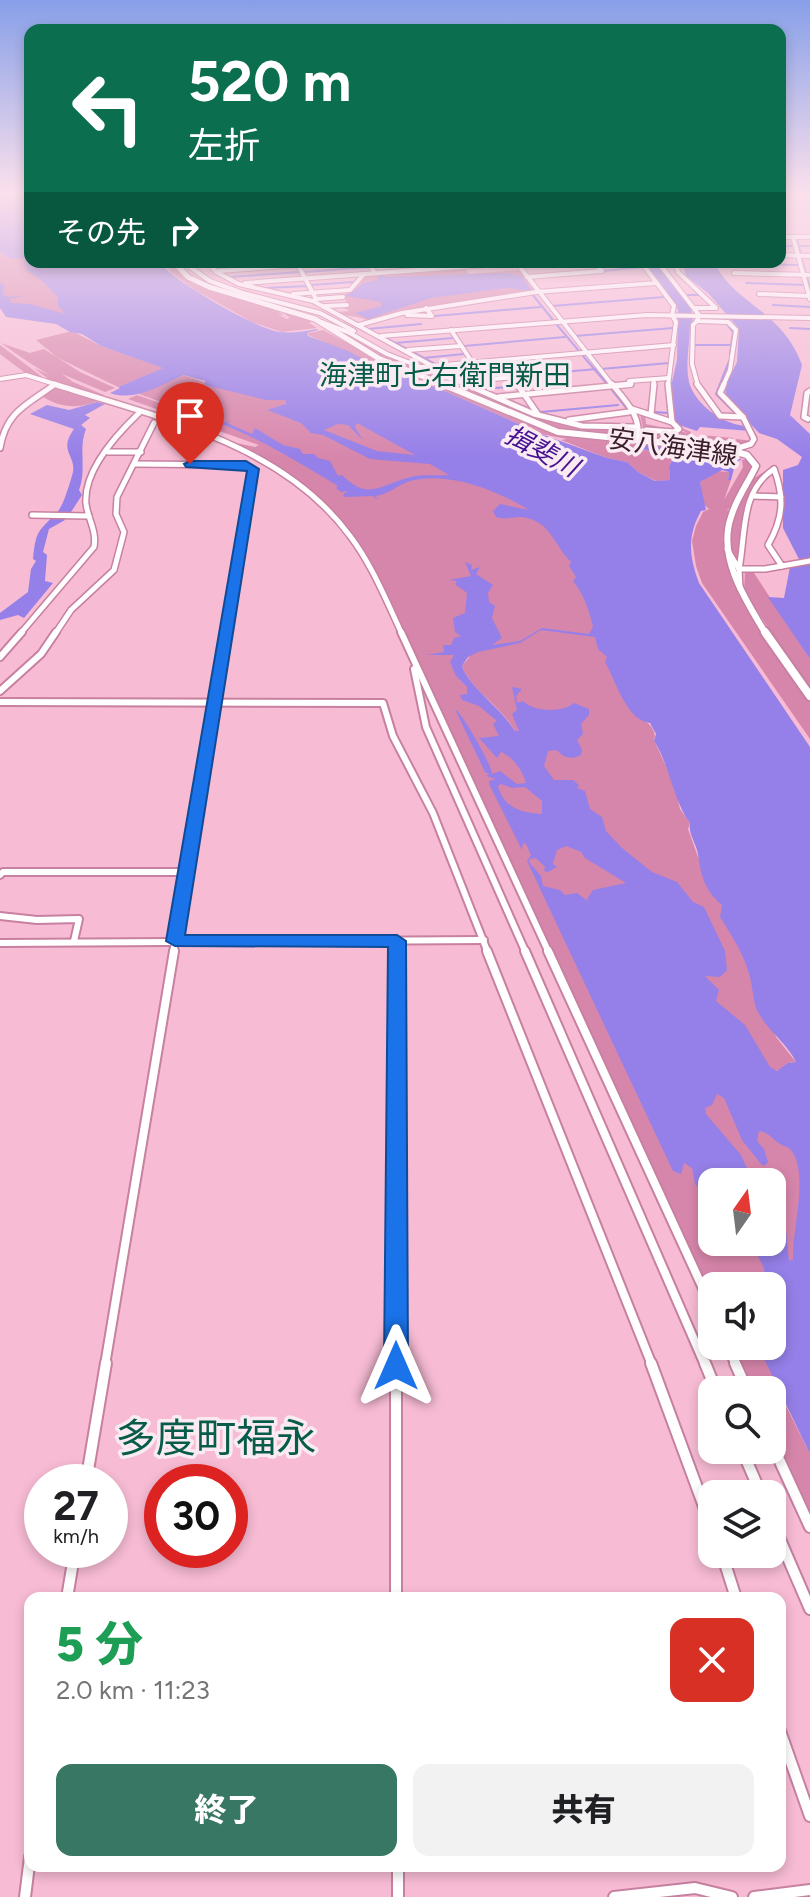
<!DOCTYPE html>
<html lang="ja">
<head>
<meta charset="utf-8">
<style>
  :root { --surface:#fff; --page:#f2f2f2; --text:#202124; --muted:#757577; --accent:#387764 }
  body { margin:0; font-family:Figtree,"Noto Sans JP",sans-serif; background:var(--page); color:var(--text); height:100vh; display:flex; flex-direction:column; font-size:30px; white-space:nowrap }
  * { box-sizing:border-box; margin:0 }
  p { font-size:26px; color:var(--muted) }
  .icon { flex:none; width:44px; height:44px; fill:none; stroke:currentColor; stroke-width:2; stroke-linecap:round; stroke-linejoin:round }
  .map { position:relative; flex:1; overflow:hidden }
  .sheet { position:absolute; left:24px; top:1592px; width:762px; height:280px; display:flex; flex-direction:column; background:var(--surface); border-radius:16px; box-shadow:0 4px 12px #0003 }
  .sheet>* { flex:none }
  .guide { position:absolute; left:24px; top:24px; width:762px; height:244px; border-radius:16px; box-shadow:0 4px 12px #0003; background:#0b6e4f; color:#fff; overflow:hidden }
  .needle { width:52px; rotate:14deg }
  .tools { position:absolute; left:698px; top:1168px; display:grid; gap:16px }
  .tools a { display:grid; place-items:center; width:88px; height:88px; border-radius:16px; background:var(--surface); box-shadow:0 4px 12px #0003; font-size:40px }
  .speed { position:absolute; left:24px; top:1464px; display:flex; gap:16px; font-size:40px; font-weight:700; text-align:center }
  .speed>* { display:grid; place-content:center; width:104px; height:104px; border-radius:50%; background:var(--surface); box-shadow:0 4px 12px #0003; line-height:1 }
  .speed small { font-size:20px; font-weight:400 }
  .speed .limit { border:12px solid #d22; background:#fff; color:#111 }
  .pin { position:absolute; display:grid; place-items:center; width:68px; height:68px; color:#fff; margin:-82px -34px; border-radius:50% 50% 50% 0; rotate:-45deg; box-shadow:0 0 8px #0007 }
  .pin .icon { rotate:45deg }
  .me { position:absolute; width:88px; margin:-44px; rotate:0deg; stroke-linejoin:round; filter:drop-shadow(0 0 6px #0008) }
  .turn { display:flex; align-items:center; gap:28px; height:168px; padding:0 32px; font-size:36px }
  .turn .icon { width:104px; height:104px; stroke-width:2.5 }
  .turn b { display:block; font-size:56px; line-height:68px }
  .then { display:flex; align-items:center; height:76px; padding:0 32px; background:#0003; gap:16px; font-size:30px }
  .round { display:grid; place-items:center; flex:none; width:84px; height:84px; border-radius:16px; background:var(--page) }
  .overview { display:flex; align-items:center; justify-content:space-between; height:136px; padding:0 32px }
  h1 { font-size:48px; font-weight:800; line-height:60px; color:#1e9e55 }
  .action { display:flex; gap:16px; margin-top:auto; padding:16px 32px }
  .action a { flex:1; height:92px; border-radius:16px; background:var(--accent); color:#fff; font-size:32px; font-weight:800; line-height:92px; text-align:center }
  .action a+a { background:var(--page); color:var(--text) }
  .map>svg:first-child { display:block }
  .green { fill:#d786ab }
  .water { fill:#957fe8; fill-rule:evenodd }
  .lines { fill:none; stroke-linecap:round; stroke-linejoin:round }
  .stream { stroke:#957fe8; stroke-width:2 }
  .minor-far4-casing { stroke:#c780a0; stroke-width:6 }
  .minor-far3-casing { stroke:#c780a0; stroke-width:8 }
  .minor-far2-casing { stroke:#c780a0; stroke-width:10 }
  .minor-far1-casing { stroke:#c780a0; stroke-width:12 }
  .minor-casing { stroke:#c780a0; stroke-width:14 }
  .major-far2-casing { stroke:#c780a0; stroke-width:7 }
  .major-far1-casing { stroke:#c780a0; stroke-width:9 }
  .major-casing { stroke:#c780a0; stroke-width:12 }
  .minor-far4 { stroke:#fff; stroke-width:4 }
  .minor-far3 { stroke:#fff; stroke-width:5 }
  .minor-far2 { stroke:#fff; stroke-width:6 }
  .minor-far1 { stroke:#fff; stroke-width:8 }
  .minor { stroke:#fff; stroke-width:10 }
  .major-far2 { stroke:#fff; stroke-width:5 }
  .major-far1 { stroke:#fff; stroke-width:6 }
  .major { stroke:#fff; stroke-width:8 }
  .route { fill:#1a73e8; stroke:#114b97; stroke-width:2 }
  .labels { text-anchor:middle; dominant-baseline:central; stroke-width:7; stroke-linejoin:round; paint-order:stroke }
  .far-street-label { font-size:26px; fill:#391d2a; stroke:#faeaf1 }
  .far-water-label { font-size:26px; font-style:italic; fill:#451292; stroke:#faeaf1 }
  .far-quarter-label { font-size:28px; fill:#075c49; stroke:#faeaf1 }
  .near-quarter-label { font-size:40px; fill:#075c49; stroke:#faeaf1 }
</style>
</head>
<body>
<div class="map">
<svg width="810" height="1897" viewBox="0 0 810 1897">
  <rect width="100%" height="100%" fill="#f7bbd4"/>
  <g class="green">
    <path d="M0,251L24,257L56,292L69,319L13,304L0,295Z"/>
    <path d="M164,262H172L185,276L276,310L285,316L277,314L287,319L290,318L278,309L313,319L324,327L313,321L309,323L317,328L282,332L252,322L195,290L172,273Z"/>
    <path d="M464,267L469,274L521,270L534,291L426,308L429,315L399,313L368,321C356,314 347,318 336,312L350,311L340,306L347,305L344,295L365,275Z"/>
    <path d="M329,325L390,357L444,373L499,400L562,424L638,428L636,437L569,433L380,357Z"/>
    <path d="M323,330L359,349L550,431L682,444L681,448L636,443L643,449L674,457L669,466L670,480L656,481L638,472L627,462L607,458L561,440L567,439L541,434L445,391L375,366L306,334Z"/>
    <path d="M72,331L101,346L164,368L118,387L58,358L36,340Z"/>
    <path d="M1,343L30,353L44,349L80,372L115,388L105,392L62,374L73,382L104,395C75,396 25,360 1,343Z"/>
    <path d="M0,345L45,379L47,378L34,368L99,397L73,391L98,401C80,409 59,408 42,396L54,386L28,375L0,354Z"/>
    <path d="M184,375L227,390L282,398L355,421L528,508C577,545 584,602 606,655C615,677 630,699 643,720C650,723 657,732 654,740L675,786L680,809L690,823L688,829L698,857L727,905L776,1037L796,1062L788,1063L782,1069L772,1072L720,1018L652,876L626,857L553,783L519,725V731H515C502,707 470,689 462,666L472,654L489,649L451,664L460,680L494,712L653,915L594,999L620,1055L712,1190V1242H757L769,1286H712V1299L422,673L351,535L332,512L283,471L236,443L255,447L259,445L128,399L137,395L234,429L139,394Z"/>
    <path d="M640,414L645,415L646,424L688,433L680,430L682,428L691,432L690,436L702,439L701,435L733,438V441L727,442L737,444L736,439L753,441L732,447L645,438Z"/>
    <path d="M750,459L753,467L733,505L727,510L730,511L724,549L730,574L810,701V739L702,583L696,566L692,541L696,526L703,512L709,509L702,503L700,482L717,471L729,472L728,480H731L724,500L743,467L742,460Z"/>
    <path d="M768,471L744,513L740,534V565L729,548C728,522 741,477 768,471Z"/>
    <path d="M780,568L754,573L810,659V692L744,591L745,571Z"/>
    <path d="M715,1087L805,1154L799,1282L772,1234V1182H725L689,1104Z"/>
    <path d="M733,1346H772L784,1393L781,1396L810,1454V1514L772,1433V1390H753Z"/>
  </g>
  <g class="water">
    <path d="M0,193H30V262H159C175,282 256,329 280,332C290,333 305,332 316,329L318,330L307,333L308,336L346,350L376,366L445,391L541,434L607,458L627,462L638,472L655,481L670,480L669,466L674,457L643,449L641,444C667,450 723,447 742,460L736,461L731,480H728L729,472L722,470L700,482L706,510L701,511C687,536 689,556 699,583L810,747V1454L758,1346H772V1286H766L764,1268L751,1242H772V1209L785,1219L789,1261L793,1259C792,1229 810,1171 790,1149C787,1146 783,1146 780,1144C771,1138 770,1133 759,1131L757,1141L764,1149L768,1162L764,1166L761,1164L742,1140L724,1098L717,1094L712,1105L705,1108L706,1114L741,1155L753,1182H712V1203L695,1184L692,1168L684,1163L681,1174L673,1171L527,861L531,855L526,844L523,843L522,850L489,784V781L496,779L486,776L489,774L485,772L455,709C462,713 492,765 492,774L500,771L517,784L526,783C523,771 513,757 501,752L497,758L479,738L499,736L493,724L497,721L479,706L462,700L460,695L467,694V687L456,676L450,662L454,655H427L444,652L443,645H451L454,638L461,636L455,632L453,618L465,613L467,593L455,584L457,581L449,580L471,576L465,562L472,565L471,570L480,567L476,574L493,585L488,593L489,602L495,606L492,618L502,638L492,645L520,641L542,628L589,634L593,627C589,609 584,595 573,581L576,577L569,566L571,562C556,548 551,523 527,518C516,515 508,521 496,517L493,511L500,504L529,510C496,490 449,471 410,481C397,485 388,495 375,496L379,500L372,496L345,497L343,495L348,491L341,492L336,488L338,486C298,462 261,439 219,423L231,421L227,423L252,434L255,428L283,445L300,449L303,454H314L318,458L330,461L338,476L342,475C369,502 381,484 411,477C423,474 436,476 449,475L430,464L370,459L323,435L311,433L301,423L267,410L286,404V400H266L205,385V381L184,375C161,385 135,402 110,393L120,388L118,387L163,368L101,346L82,334L70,332L56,324L6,317L0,308V283L4,284L3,294L9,297L30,295L9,299L12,303L30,304L66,314L58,306V297C47,287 42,278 28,272L23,258L11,259L0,252ZM357,423L415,455L377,451L324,430L338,424L348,425L363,440L355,427ZM541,630L595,637L598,649L607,657L605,662C616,681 626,720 650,723L656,734L654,741C669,763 674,803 690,823C688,834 696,843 698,854C701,875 704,890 722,905L720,917C732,936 744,954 750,977C753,989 753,1003 758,1012C768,1031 787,1043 796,1062L788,1063L777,1071L770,1067L745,1025L716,1001L719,990L705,976L720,977L727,970L725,951L704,907L693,902L677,882L652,872L622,848L606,831L602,817L590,809L585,791L577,788L579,785L573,780H554L544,766L548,751L557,750C563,758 572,760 581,755L582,750L577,740L583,734L581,724L589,715V709L574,703C562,713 534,712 523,701L517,703L516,696L522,689L512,687L517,710L512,714L519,731H515C502,709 468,686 462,666L468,657L478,652L520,643ZM501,784L512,788L525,787L542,801V814C521,813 504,808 498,786ZM566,846L581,852L585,858L626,883L593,890L587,899L589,902L577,893L565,895L560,890L543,886L541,876L529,862L530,859L536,858L545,867L544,871L548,872L557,867L553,864L557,850Z"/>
    <path d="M643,262H655L691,308L693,322L690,325C690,343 685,363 689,382C695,405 725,426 748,426L750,431L700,427L697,431L676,424L670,391L677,360L678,310Z"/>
    <path d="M682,262H714C734,304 782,310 802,365L790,415L810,434V659L768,597L784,598L790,567L802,565L783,528V470L798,465L802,457L777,439L759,433L726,397L725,387L737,362L739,329L709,294L686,276Z"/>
    <path d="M505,273L522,276L532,291L507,288L431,298L368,319L355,313L382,306L381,302L346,296L364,283L377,280V274L388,277Z"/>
    <path d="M97,402L105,404L85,415L90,418L81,425L86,429C78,449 87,469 79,490L82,495L71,512L63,517L65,520L49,529L43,552L47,555L45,581L53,583L24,618L18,615L0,620V613L28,592L31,569L36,561L33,559C36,528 39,532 58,511C63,507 71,480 73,472C76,455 58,451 74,429L30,414L47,405L69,410Z"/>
  </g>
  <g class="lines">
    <g class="stream">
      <path d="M797,239L801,255"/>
      <path d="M780,246H795"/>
      <path d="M799,246H810"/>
      <path d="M801,257L806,274"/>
      <path d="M371,262L377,271"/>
      <path d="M727,263L798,265"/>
      <path d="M212,265L250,262"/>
      <path d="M603,271L642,267"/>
      <path d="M305,272L370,267"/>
      <path d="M230,277L300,272"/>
      <path d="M807,277L810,288"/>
      <path d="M746,283L805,285"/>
      <path d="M311,285L354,282"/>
      <path d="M265,288L307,286L308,289"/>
      <path d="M532,294L553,320"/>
      <path d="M687,295H701"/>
      <path d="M773,305L810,307"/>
      <path d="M552,306L664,297"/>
      <path d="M435,316L540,307"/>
      <path d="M726,323L733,332L730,354"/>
      <path d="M557,325L579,351"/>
      <path d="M790,328L810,329"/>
      <path d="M368,329L421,324"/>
      <path d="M575,336L673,328"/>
      <path d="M384,337L407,349"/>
      <path d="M395,343L453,338"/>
      <path d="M695,345H730"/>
      <path d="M464,346L565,337"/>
      <path d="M411,351L437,365"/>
      <path d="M583,356L607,384"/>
      <path d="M423,358L464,354"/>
      <path d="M729,361L716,394L737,415"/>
      <path d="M440,366L449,372"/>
      <path d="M601,369L669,363"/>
      <path d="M451,373L505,368"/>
      <path d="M516,376L597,369"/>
      <path d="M470,384L497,395"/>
      <path d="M521,386L539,384"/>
      <path d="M484,389L517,386"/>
      <path d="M611,389L627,409"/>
      <path d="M504,398L535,411"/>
      <path d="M541,412L618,405"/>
      <path d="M654,412L668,413"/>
    </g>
    <g class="minor-far4-casing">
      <g id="minor-far4">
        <path d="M780,237H810"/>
        <path d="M793,237L810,299"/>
        <path d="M780,255L810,256"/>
        <path d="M208,262L216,272L239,284L313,301L469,386"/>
        <path d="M368,262L375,273"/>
        <path d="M516,262L613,386"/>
        <path d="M641,262L674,306L672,315L676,322L668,386"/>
        <path d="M658,262L699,315L697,321L728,322L736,330L730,370L723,386"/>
        <path d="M676,262L678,272L716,308H694"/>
        <path d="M298,265L344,262"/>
        <path d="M190,267L210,281L240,292"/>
        <path d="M219,271L298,265L316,299L313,301"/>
        <path d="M734,273L810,275"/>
        <path d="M527,277L602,271L593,262"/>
        <path d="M245,283L525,262"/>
        <path d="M239,292L320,313L354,331"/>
        <path d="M536,292L656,283"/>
        <path d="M293,294L350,290L364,274"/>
        <path d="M759,294L810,296"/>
        <path d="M316,299L343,297"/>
        <path d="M325,306L347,305"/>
        <path d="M407,315L432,316L426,308"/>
        <path d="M697,321L693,325L692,364L698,386"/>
        <path d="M321,322L348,332L387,354L449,378"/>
        <path d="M359,325L402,313L536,292"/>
        <path d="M451,330L472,362"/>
        <path d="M381,336L647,315L810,318"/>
        <path d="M408,350L461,346"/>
        <path d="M501,360L519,386"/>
        <path d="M421,367L674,345"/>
        <path d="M0,379L26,375L61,386"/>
        <path d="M460,382L514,377"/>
        <path d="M618,386L631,385L629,381L669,378"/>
        <path d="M653,386L654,379"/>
      </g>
    </g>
    <g class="minor-far3-casing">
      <g id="minor-far3">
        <path d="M54,384C158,418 281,442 350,536C372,565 386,600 402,634"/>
        <path d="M465,384L534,414L582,426L635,427"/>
        <path d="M517,384L537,413"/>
        <path d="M612,384C626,402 641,415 638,439"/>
        <path d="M668,384L672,422"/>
        <path d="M697,384L720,416L743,417"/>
        <path d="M724,384L720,393L743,417L754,439L751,444L732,450"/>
        <path d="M498,397L631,384"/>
        <path d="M632,409L672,422L679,429L674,432L646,430"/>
        <path d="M651,414L654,384"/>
        <path d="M808,419L804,417L807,393L810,391"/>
        <path d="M569,420L629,412"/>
        <path d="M0,448C6,412 26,405 54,385"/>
        <path d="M108,452H141"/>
        <path d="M135,464L246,465L253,469L226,634"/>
        <path d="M774,469C785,498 783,519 768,545L782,566"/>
        <path d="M753,496L781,497"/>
        <path d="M32,515L89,516"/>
        <path d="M727,549L739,569L740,589"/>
        <path d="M739,569C746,533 740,491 774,469"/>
        <path d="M739,569H765L810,561"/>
        <path d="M20,634L94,547C97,531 88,519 86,504C83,471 117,434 139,413"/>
        <path d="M55,634L71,610L114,570L124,532L116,514L117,497L154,423"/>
      </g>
    </g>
    <g class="minor-far2-casing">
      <g id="minor-far2">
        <path d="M401,632L549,953"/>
        <path d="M0,657L22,632"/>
        <path d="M414,669L426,727L526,953"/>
        <path d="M0,691L41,654L56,632"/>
        <path d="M0,702L383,703L393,736L433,813L488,953"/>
        <path d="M0,875L3,872H187"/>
        <path d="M0,916L37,920L79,919L74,941"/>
        <path d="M0,943L484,940"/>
        <path d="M173,953L226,632"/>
        <path d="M397,953V941"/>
      </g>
    </g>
    <g class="minor-far1-casing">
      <g id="minor-far1">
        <path d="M487,951L652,1365"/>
        <path d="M525,951L705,1365"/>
        <path d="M548,951L712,1308"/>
        <path d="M727,1346L736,1365"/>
        <path d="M105,1365L174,951"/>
        <path d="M396,1365L397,951"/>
      </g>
    </g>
    <g class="minor-casing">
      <g id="minor">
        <path d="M651,1363L712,1528"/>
        <path d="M705,1363L716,1390"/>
        <path d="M735,1363L747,1390"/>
        <path d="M772,1444L810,1527"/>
        <path d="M742,1450L761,1494"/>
        <path d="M86,1482L106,1363"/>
        <path d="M772,1521L810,1609"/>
        <path d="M722,1554L736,1598"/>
        <path d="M67,1598L75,1550"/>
        <path d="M396,1598V1363"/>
        <path d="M780,1731L810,1816"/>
        <path d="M398,1866V1897"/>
        <path d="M25,1897L30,1857"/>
        <path d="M614,1897L695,1888L732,1897"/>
        <path d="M754,1897L810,1890"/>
      </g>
    </g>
    <g class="major-far2-casing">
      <path id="major-far2" d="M174,262L188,277L209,287L315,319L378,358L446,386"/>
    </g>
    <g class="major-far1-casing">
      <path id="major-far1" d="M442,384L558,432L726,449L747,455L756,466C748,483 736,499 731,517C717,557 746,601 766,634"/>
    </g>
    <g class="major-casing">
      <path id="major" d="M765,632L810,696"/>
    </g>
    <use href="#minor-far4" class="minor-far4"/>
    <use href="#minor-far3" class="minor-far3"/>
    <use href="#minor-far2" class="minor-far2"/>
    <use href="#minor-far1" class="minor-far1"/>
    <use href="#minor" class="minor"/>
    <use href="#major-far2" class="major-far2"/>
    <use href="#major-far1" class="major-far1"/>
    <use href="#major" class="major"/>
  </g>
  <linearGradient id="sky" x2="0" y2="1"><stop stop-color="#879fe8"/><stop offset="0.42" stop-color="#fbe0ec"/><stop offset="1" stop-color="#fbe0ec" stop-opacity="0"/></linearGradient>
  <rect width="810" height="459" fill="url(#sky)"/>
  <path class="route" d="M190,461H246L259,469L185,935H397L406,941L408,1366L405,1373L396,1376L388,1373L384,1366L388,947L175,946L166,941L247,471L186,467L184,464Z"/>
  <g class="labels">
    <g class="far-street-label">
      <text transform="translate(673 447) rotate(8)">安八海津線</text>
    </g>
    <g class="far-water-label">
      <text transform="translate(542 451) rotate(28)">揖斐川</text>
    </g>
    <g class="far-quarter-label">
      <text x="445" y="375">海津町七右衛門新田</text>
    </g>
    <g class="near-quarter-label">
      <text x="216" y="1438">多度町福永</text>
    </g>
  </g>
</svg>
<div class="tools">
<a><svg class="needle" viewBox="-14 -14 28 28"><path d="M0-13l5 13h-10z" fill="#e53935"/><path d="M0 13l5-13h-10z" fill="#757577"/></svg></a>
<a><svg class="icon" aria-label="sound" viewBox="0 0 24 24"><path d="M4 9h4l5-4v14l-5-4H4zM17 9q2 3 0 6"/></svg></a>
<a><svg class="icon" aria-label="search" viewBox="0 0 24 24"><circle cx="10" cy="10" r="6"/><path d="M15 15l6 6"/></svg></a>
<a><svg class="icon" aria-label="layers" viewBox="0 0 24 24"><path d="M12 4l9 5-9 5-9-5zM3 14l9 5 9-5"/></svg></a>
</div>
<div class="speed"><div>27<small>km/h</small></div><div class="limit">30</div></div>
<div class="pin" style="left:190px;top:464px;background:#d93025"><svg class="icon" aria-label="arrive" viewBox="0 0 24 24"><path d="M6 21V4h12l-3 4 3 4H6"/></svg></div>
<svg class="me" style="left:396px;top:1366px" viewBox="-20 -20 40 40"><path d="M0-17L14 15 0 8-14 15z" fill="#1a73e8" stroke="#fff" stroke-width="4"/></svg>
<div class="guide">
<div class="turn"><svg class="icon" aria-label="left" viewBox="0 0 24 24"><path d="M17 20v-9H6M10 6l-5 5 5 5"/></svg><div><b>520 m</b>左折</div></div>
<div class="then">その先<svg class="icon" aria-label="right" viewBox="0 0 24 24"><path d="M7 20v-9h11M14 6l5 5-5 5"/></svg></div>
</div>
<section class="sheet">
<div class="overview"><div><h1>5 分</h1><p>2.0 km · 11:23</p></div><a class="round" style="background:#d93025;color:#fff"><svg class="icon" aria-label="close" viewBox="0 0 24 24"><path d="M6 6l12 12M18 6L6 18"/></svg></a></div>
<div class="action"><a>終了</a><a>共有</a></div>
</section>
</div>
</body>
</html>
